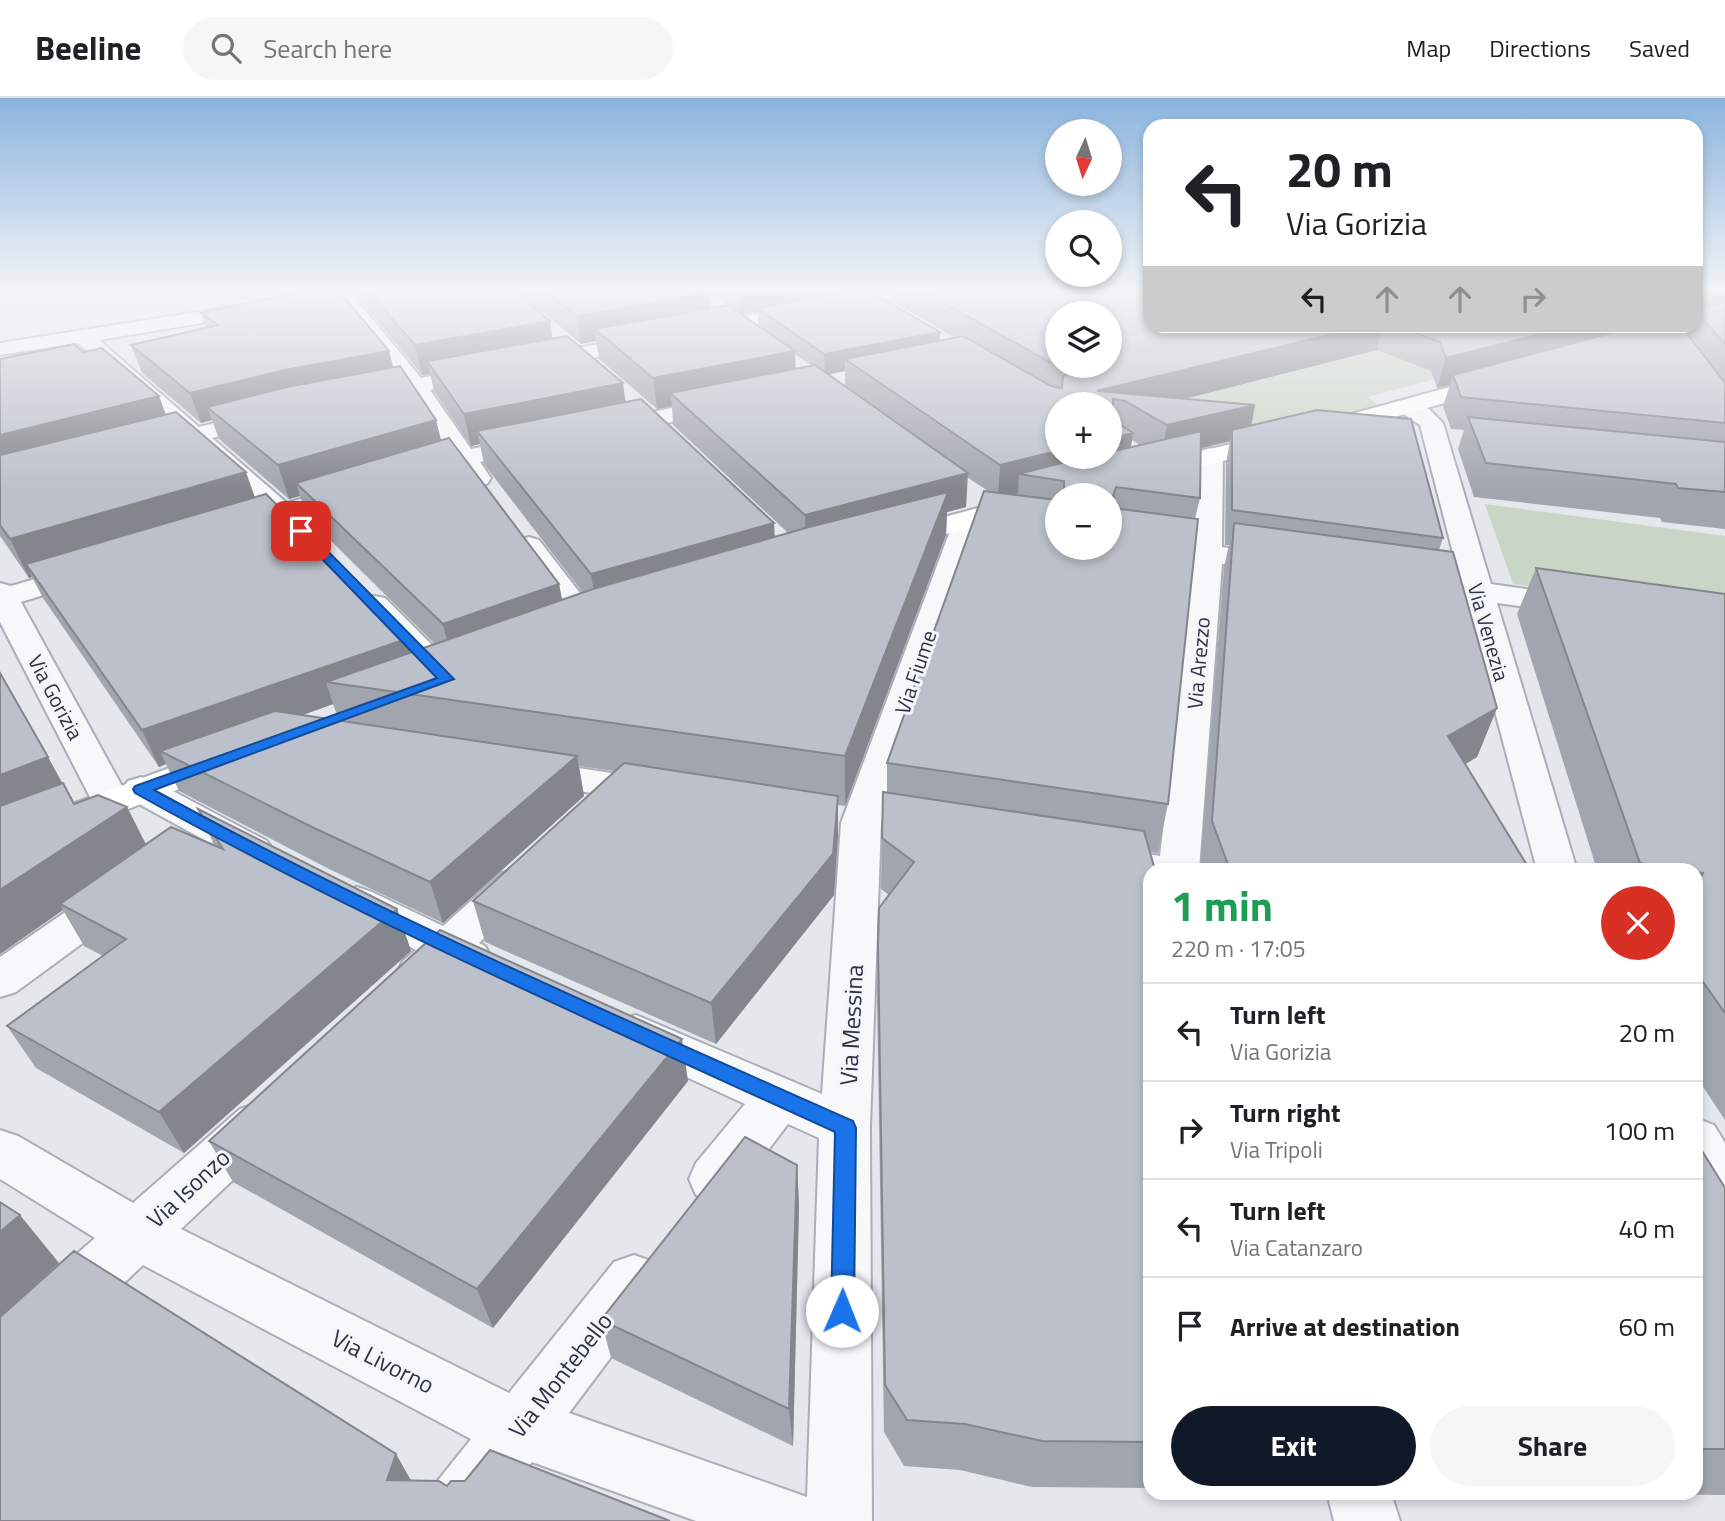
<!DOCTYPE html>
<html lang="en">
<head>
<meta charset="utf-8">
<style>
  :root { --surface:#fff; --page:#f6f6f6; --text:#202124; --muted:#757577; --line:#e0e0e0; --accent:#111827 }
  body { margin:0; font-family:"Titillium Web",sans-serif; background:var(--page); color:var(--text); height:100vh; display:flex; flex-direction:column; font-size:26px; white-space:nowrap }
  * { box-sizing:border-box; margin:0 }
  p { font-size:23px; color:var(--muted) }
  .icon { flex:none; width:38px; height:38px; fill:none; stroke:currentColor; stroke-width:2; stroke-linecap:round; stroke-linejoin:round }
  .map { position:relative; flex:1; overflow:hidden }
  .side { position:absolute; left:1143px; top:765px; width:560px; height:637px; display:flex; flex-direction:column; background:var(--surface); border-radius:21px; box-shadow:0 4px 10px #0003 }
  .side>* { flex:none }
  .hud { position:absolute; left:1143px; top:21px; width:560px; height:214px; border-radius:21px; box-shadow:0 4px 10px #0003; background:#fff; color:var(--text); overflow:hidden }
  .needle { width:46px; rotate:184deg }
  .controls { position:absolute; left:1045px; top:21px; display:grid; gap:14px }
  .controls a { display:grid; place-items:center; width:77px; height:77px; border-radius:50%; background:var(--surface); box-shadow:0 4px 10px #0003; font-size:35px }
  .pin { position:absolute; display:grid; place-items:center; width:60px; height:60px; color:#fff; margin:-30px; border-radius:14px; box-shadow:0 4px 10px #0006 }
  .me { position:absolute; width:77px; margin:-38px; rotate:1deg; stroke-linejoin:round; filter:drop-shadow(0 0 5px #0008) }
  .turn { display:flex; align-items:center; gap:24px; height:147px; padding:0 28px; font-size:32px }
  .turn .icon { width:91px; height:91px; stroke-width:2.5 }
  .turn b { display:block; font-size:49px; line-height:60px }
  .lanes { display:flex; align-items:center; height:66px; padding:0 28px; background:#0003; justify-content:center; gap:35px; direction:ltr }
  .lanes .off { opacity:.35 }
  .round { display:grid; place-items:center; flex:none; width:74px; height:74px; border-radius:37px; background:var(--page) }
  .overview { display:flex; align-items:center; justify-content:space-between; height:119px; padding:0 28px }
  h1 { font-size:42px; font-weight:700; line-height:52px; color:#1e9e55 }
  .button { display:flex; gap:14px; margin-top:auto; padding:14px 28px }
  .button a { flex:1; height:80px; border-radius:42px; background:var(--accent); color:#fff; font-size:28px; font-weight:700; line-height:80px; text-align:center }
  .button a+a { background:var(--page); color:var(--text) }
  ul { padding:0; list-style:none }
  li { display:flex; align-items:center; gap:21px; height:98px; padding:0 28px; border-top:2px solid var(--line) }
  li div { flex:1 }
  li b { display:block; font-size:26px }
  li em { font-style:normal }
  header { display:flex; align-items:center; gap:42px; box-sizing:border-box; height:98px; padding:0 35px; background:var(--surface); border-bottom:2px solid var(--line) }
  header strong { font-size:33px }
  nav { display:flex; gap:38px; margin-inline-start:auto; font-size:24px }
  .search { width:490px; height:63px; background:var(--page); display:flex; align-items:center; gap:18px; box-sizing:border-box; padding:0 24px; border-radius:38px; color:var(--muted); font-size:26px }
  .map>svg:first-child { display:block }
  .green { fill:#c9d6c5; fill-rule:evenodd }
  .lines { fill:none; stroke-linecap:round; stroke-linejoin:round }
  .minor-casing { stroke:#a9aeb7; stroke-width:4 }
  .secondary-casing { stroke:#a9aeb7; stroke-width:4 }
  .minor { fill:#f7f8fa; fill-rule:evenodd }
  .secondary { fill:#fff; fill-rule:evenodd }
  .wall { fill:#a1a5ae; fill-rule:evenodd }
  .shaded-wall { fill:#83868d }
  .building { fill:#bbc0ca; stroke:#83868d; stroke-width:2 }
  .route { fill:#1a73e8; stroke:#114b97; stroke-width:2 }
  .labels { text-anchor:middle; dominant-baseline:central; stroke-width:6; stroke-linejoin:round; paint-order:stroke }
  .street-label { font-size:21px; fill:#2b3445; stroke:#f4f6f9 }
  .near-street-label { font-size:24px; fill:#2b3445; stroke:#f4f6f9 }
</style>
</head>
<body>
<header>
<strong>Beeline</strong>
<div class="search"><svg class="icon" aria-label="search" viewBox="0 0 24 24"><circle cx="10" cy="10" r="6"/><path d="M15 15l6 6"/></svg>Search here</div>
<nav><a>Map</a><a>Directions</a><a>Saved</a></nav>
</header>
<div class="map">
<svg width="1725" height="1423" viewBox="0 0 1725 1423">
  <rect width="100%" height="100%" fill="#e4e7ec"/>
  <g class="green">
    <path d="M948,194H1150V228H1318L1451,277L1368,299L1381,310L1186,358ZM1057,215H1110V268H1057Z"/>
    <path d="M1485,406L1725,438V516L1513,486Z"/>
  </g>
  <g class="lines">
    <g class="minor-casing">
      <g id="minor">
        <path d="M331,194H350L421,280L870,194H907L897,200L430,292L471,351L533,339L542,341L545,346L542,351L480,364L491,380L487,386L478,388L469,386L458,370L415,383L406,380L402,375L406,370L449,356L410,296L362,305L354,303L351,298L354,293L401,284Z"/>
        <path d="M255,205L262,207L265,211L262,215L99,242L199,329L266,312L274,314L278,319L274,324L212,340L287,405L354,385L363,387L367,393L363,399L301,417L312,429L308,435C293,439 288,434 277,425L234,437L224,435L220,429L224,423L262,412L190,346L151,356L142,354L139,349L142,344L177,335L78,245L0,257V245Z"/>
        <path d="M725,299L733,301L737,306L733,311L609,337L600,335L597,330L600,325L609,323Z"/>
        <path d="M1405,302L1429,311L1443,325L1491,486L1575,498L1586,500L1590,507L1586,514L1575,516L1497,505L1577,772H1537L1465,500L1402,490L1398,484L1402,478L1413,475L1460,482L1420,327L1393,309L1397,304Z"/>
        <path d="M1210,350L1219,353L1223,358L1222,449L1287,459L1292,465L1287,471L1277,474L1222,466L1199,772H1150V784L1088,772L1082,762L1088,752L1102,748L1160,758L1193,462L1107,450H1110V434L1194,445L1197,358L1201,353Z"/>
        <path d="M968,414L1057,426V442L979,432L881,725L870,1029L872,1423H696L532,1364L487,1423H414L424,1400L471,1341L143,1167L21,1283L0,1291V1223L95,1140L0,1081V1032L18,1038L133,1105L240,1011L258,1005L276,1011L283,1026L276,1041L181,1131L509,1295L614,1164L634,1157L654,1164L662,1183L654,1202L569,1315L807,1399L819,1040L788,1026L734,1097L715,1104L696,1097L689,1081L696,1065L745,1006L619,948L613,935L619,922L636,917L822,996L841,725L954,422L958,416Z"/>
        <path d="M529,439L539,442L600,521L605,528L600,535L589,537L578,535L515,448L519,442Z"/>
        <path d="M86,466L96,469L101,475L96,481L21,504L123,690L128,683L141,679L154,683L267,743L273,752L267,761L253,765L239,761L128,700L130,703L124,712L111,715L98,712L92,703L0,524V485L11,488Z"/>
        <path d="M374,498L385,500L459,574L464,581L459,588L447,591L435,588L363,514L359,507L363,500Z"/>
        <path d="M531,663L652,681L665,685L671,693L665,701L652,705L518,683L512,675L518,667Z"/>
        <path d="M517,771L532,775L538,785L532,795L479,845L485,848L491,859L485,870L469,875L452,870C436,886 426,894 403,887L397,875L403,863L416,852L342,814L336,804L342,794L357,789L372,794L443,828L502,775Z"/>
        <path d="M117,784L132,789L138,799L132,809L16,894L0,899V859L102,789Z"/>
        <path d="M1696,1020L1714,1027L1725,1045V1115L1706,1108L1696,1089Z"/>
        <path d="M1327,1395H1391L1400,1423H1334Z"/>
      </g>
    </g>
    <g class="secondary-casing">
      <g id="secondary">
        <path d="M1497,276L1505,278L1508,283L1505,288L1341,334L1149,381L1140,378L1136,373L1140,368L1326,323Z"/>
        <path d="M1026,397L1036,399L1039,405L1036,411L895,450L885,447L881,441L885,435Z"/>
        <path d="M223,650L236,653L241,661L236,669L0,761V733Z"/>
      </g>
    </g>
    <use href="#minor" class="minor"/>
    <use href="#secondary" class="secondary"/>
  </g>
  <g class="wall">
    <path d="M359,194H517L553,240L626,304L774,439L788,435L673,327L672,308L657,311L599,261L596,243L581,246L519,194H871L940,234L939,243L955,240L892,203V194H1150V228H1681L1687,235L1690,228H1696V194H1725V431L1662,424L1660,420L1474,399L1458,351L1464,332L1451,331L1443,308L1450,287L1437,290L1431,273L1377,252L1185,301L1255,307L1251,328L1443,440L1439,452L1497,610L1477,659L1465,666L1530,772H1200L1224,469L1229,447H1225L1226,365L1230,343L1201,350L1200,400L1195,421L1168,706L1158,755L1150,754V1390L1032,1389L960,1372L904,1368L884,1334L877,899L878,847L889,797L881,791L882,740L887,695V665L988,393L967,379L966,409L947,414L946,437L845,708L838,707V738L834,797L716,946L485,844L473,803L614,673L579,668L584,698L443,825L329,771L179,693L166,666L159,669L43,500L32,479L29,480L0,438V261L83,254L166,317L409,540L413,554L435,546L307,419L300,398L289,401L219,341L212,322L201,325L142,275L131,247L206,230L201,215L389,253L393,269L441,342L559,486L562,502L583,495L484,366L480,346L471,348L434,293L430,276L422,277L361,203ZM710,195L723,204L727,207L711,210ZM758,213V228L742,216ZM795,256L812,268L795,271ZM845,273V289L828,277ZM1132,342L1140,347L1130,349ZM1057,397H1110L1057,450ZM333,606L339,622L303,617Z"/>
    <path d="M1536,470L1725,496V1022L1696,978V772H1597L1517,516Z"/>
    <path d="M48,659L74,706L127,709L146,746L214,747L198,711L397,811L411,853L184,1055L36,970L7,928L103,858L84,848L63,812L0,856Z"/>
    <path d="M688,983L493,1230L233,1084L209,1043Z"/>
    <path d="M1696,1043L1725,1090V1397L1529,1395H1696Z"/>
    <path d="M797,1067L799,1108L793,1348L611,1260L601,1222Z"/>
  </g>
  <g class="shaded-wall">
    <path d="M710,194L712,221L595,231L596,243L581,246L577,218Z"/>
    <path d="M738,194H848L757,210L758,213L740,216Z"/>
    <path d="M1706,194H1725V210L1698,214Z"/>
    <path d="M550,223L554,251L427,263L430,276L422,277L415,247Z"/>
    <path d="M1365,228H1383L1377,252L1140,312L1125,303L1097,293Z"/>
    <path d="M1571,228H1667L1453,277L1450,287L1437,290L1446,260Z"/>
    <path d="M940,234L939,254L845,261V273L825,277L824,256Z"/>
    <path d="M389,253L396,281L207,309L212,322L201,325L190,295L285,272Z"/>
    <path d="M795,253L796,283L670,295L672,308L657,311L653,280Z"/>
    <path d="M623,285L627,316L477,333L480,346L471,348L464,316Z"/>
    <path d="M159,298L172,333L0,377V337Z"/>
    <path d="M1255,307L1249,339L1232,332L1230,343L1161,360L1167,327Z"/>
    <path d="M436,322L444,354L296,385L300,398L289,401L278,367Z"/>
    <path d="M1133,335L1128,368L1019,376L1018,395L998,400L1000,367L1057,353V359H1110V341Z"/>
    <path d="M246,374L259,411L26,466L32,479L29,480L10,441Z"/>
    <path d="M968,375L966,409L947,414L946,437L845,708V658L806,452L805,417Z"/>
    <path d="M1116,389L1110,431V407Z"/>
    <path d="M774,425L776,460L597,513L591,476Z"/>
    <path d="M559,486L566,523L452,564L443,526Z"/>
    <path d="M409,540L419,575L326,584L333,606L178,662L160,653L166,666L159,669L142,632Z"/>
    <path d="M1497,610L1477,659L1429,688L1448,638Z"/>
    <path d="M577,658L584,698L443,825L430,784Z"/>
    <path d="M48,659L71,702L0,731V677Z"/>
    <path d="M838,698V738L834,797L716,946L711,905Z"/>
    <path d="M127,709L149,753L60,806L63,812L0,856V792Z"/>
    <path d="M397,811L411,853L184,1055L159,1014Z"/>
    <path d="M682,941L688,983L493,1230L477,1191Z"/>
    <path d="M797,1067L799,1108L793,1348L789,1311Z"/>
    <path d="M20,1117L59,1165L0,1219V1134Z"/>
    <path d="M396,1356L421,1400L387,1382Z"/>
  </g>
  <g class="building">
    <path d="M300,194H340L389,253L285,272L190,295L131,247L218,227L201,215Z"/>
    <path d="M369,194H517L550,223L415,247Z"/>
    <path d="M547,194H710L577,218Z"/>
    <path d="M844,194H871L940,234L824,256L757,210Z"/>
    <path d="M924,194H1150V228H1365L1097,293L1255,307L1167,327L1125,303L1113,301V322L1133,335L1110,341V306H1057V353L1000,367L845,261L963,238L1051,288L1062,290L1063,278L1070,275L1057,268H1110V215H1057V268Z"/>
    <path d="M1696,194H1707L1705,198H1696Z"/>
    <path d="M1725,204V247L1696,212Z"/>
    <path d="M728,207L795,253L653,280L595,231Z"/>
    <path d="M1397,228H1571L1446,260L1440,244Z"/>
    <path d="M1638,228H1681L1725,285V325L1461,299L1453,277Z"/>
    <path d="M567,238L623,285L464,316L427,263Z"/>
    <path d="M74,246L83,254L102,250L159,298L0,337V261Z"/>
    <path d="M815,267L968,375L805,417L670,295Z"/>
    <path d="M400,268L436,322L278,367L207,309L287,289Z"/>
    <path d="M641,301L774,425L591,476L477,333Z"/>
    <path d="M1317,312L1411,321L1443,440L1232,412V332Z"/>
    <path d="M176,314L246,374L10,441L0,427V357Z"/>
    <path d="M1468,319L1725,344V394L1678,390L1676,386L1486,365Z"/>
    <path d="M1201,333L1200,400L1116,389L1110,407L1113,410L1198,421L1168,706L887,665L984,393L1057,402V450H1110V397H1064V383L1019,376L1062,365L1064,359H1110V354Z"/>
    <path d="M449,340L559,486L443,526L296,385Z"/>
    <path d="M948,394L845,658L326,584L593,491L809,429Z"/>
    <path d="M266,396L409,540L142,632L26,466Z"/>
    <path d="M1234,425L1453,454L1497,610L1448,638L1530,772H1230L1212,723Z"/>
    <path d="M1536,470L1725,496V915L1696,874V789L1703,775L1696,774V772H1681L1640,765Z"/>
    <path d="M0,575L48,659L0,677Z"/>
    <path d="M275,613L577,658L430,784L314,730L160,653Z"/>
    <path d="M624,665L838,698L833,756L711,905L473,803Z"/>
    <path d="M63,685L74,706L98,697L127,709L0,792V708Z"/>
    <path d="M883,694L1144,733L1155,772H1150V1344L1042,1343L965,1326L907,1322L885,1287L878,847L879,810L914,764L882,740Z"/>
    <path d="M198,711L397,811L159,1014L7,928L126,841L60,806L171,729L223,751Z"/>
    <path d="M440,832L682,941L477,1191L209,1043Z"/>
    <path d="M745,1039L797,1067L789,1311L601,1222Z"/>
    <path d="M1696,1043L1725,1090V1351H1696Z"/>
    <path d="M0,1104L20,1117L0,1134Z"/>
    <path d="M74,1153L396,1356L387,1382L439,1383L447,1388L451,1383H465L490,1352L670,1423H0V1219Z"/>
  </g>
  <linearGradient id="sky" x2="0" y2="1"><stop stop-color="#8bb4dd"/><stop offset="0.49" stop-color="#f3f4f6"/><stop offset="1" stop-color="#f3f4f6" stop-opacity="0"/></linearGradient>
  <rect width="1725" height="393" fill="url(#sky)"/>
  <path class="route" d="M297,430H305L454,581L154,692C380,816 617,918 853,1023L856,1030L854,1213L851,1221L842,1224L834,1221L831,1213L835,1034C599,926 362,822 135,695L133,691L135,688L437,580L297,435Z"/>
  <g class="labels">
    <g class="street-label">
      <text transform="translate(1489 534) rotate(74)">Via Venezia</text>
      <text transform="translate(1198 565) rotate(-85)">Via Arezzo</text>
      <text transform="translate(915 574) rotate(-71)">Via Fiume</text>
      <text transform="translate(56 599) rotate(62)">Via Gorizia</text>
    </g>
    <g class="near-street-label">
      <text transform="translate(851 927) rotate(-87)">Via Messina</text>
      <text transform="translate(188 1090) rotate(-43)">Via Isonzo</text>
      <text transform="translate(383 1263) rotate(27)">Via Livorno</text>
      <text transform="translate(560 1277) rotate(-52)">Via Montebello</text>
    </g>
  </g>
</svg>
<div class="controls">
<a><svg class="needle" viewBox="-14 -14 28 28"><path d="M0-13l5 13h-10z" fill="#e53935"/><path d="M0 13l5-13h-10z" fill="#757577"/></svg></a>
<a><svg class="icon" aria-label="search" viewBox="0 0 24 24"><circle cx="10" cy="10" r="6"/><path d="M15 15l6 6"/></svg></a>
<a><svg class="icon" aria-label="layers" viewBox="0 0 24 24"><path d="M12 4l9 5-9 5-9-5zM3 14l9 5 9-5"/></svg></a>
<a>+</a>
<a>−</a>
</div>
<div class="pin" style="left:301px;top:433px;background:#d93025"><svg class="icon" aria-label="arrive" viewBox="0 0 24 24"><path d="M6 21V4h12l-3 4 3 4H6"/></svg></div>
<svg class="me" style="left:842px;top:1213px" viewBox="-20 -20 40 40"><circle r="19" fill="#fff"/><path d="M0-13L10 11 0 6-10 11z" fill="#1a73e8"/></svg>
<div class="hud">
<div class="turn"><svg class="icon" aria-label="left" viewBox="0 0 24 24"><path d="M17 20v-9H6M10 6l-5 5 5 5"/></svg><div><b>20 m</b>Via Gorizia</div></div>
<div class="lanes"><svg class="icon" aria-label="left" viewBox="0 0 24 24"><path d="M17 20v-9H6M10 6l-5 5 5 5"/></svg><svg class="icon off" aria-label="ahead" viewBox="0 0 24 24"><path d="M12 20V5M6 11l6-6 6 6"/></svg><svg class="icon off" aria-label="ahead" viewBox="0 0 24 24"><path d="M12 20V5M6 11l6-6 6 6"/></svg><svg class="icon off" aria-label="right" viewBox="0 0 24 24"><path d="M7 20v-9h11M14 6l5 5-5 5"/></svg></div>
</div>
<section class="side">
<div class="overview"><div><h1>1 min</h1><p>220 m · 17:05</p></div><a class="round" style="background:#d93025;color:#fff"><svg class="icon" aria-label="close" viewBox="0 0 24 24"><path d="M6 6l12 12M18 6L6 18"/></svg></a></div>
<ul>
<li><svg class="icon" aria-label="left" viewBox="0 0 24 24"><path d="M17 20v-9H6M10 6l-5 5 5 5"/></svg><div><b>Turn left</b><p>Via Gorizia</p></div><em>20 m</em></li>
<li><svg class="icon" aria-label="right" viewBox="0 0 24 24"><path d="M7 20v-9h11M14 6l5 5-5 5"/></svg><div><b>Turn right</b><p>Via Tripoli</p></div><em>100 m</em></li>
<li><svg class="icon" aria-label="left" viewBox="0 0 24 24"><path d="M17 20v-9H6M10 6l-5 5 5 5"/></svg><div><b>Turn left</b><p>Via Catanzaro</p></div><em>40 m</em></li>
<li><svg class="icon" aria-label="arrive" viewBox="0 0 24 24"><path d="M6 21V4h12l-3 4 3 4H6"/></svg><div><b>Arrive at destination</b></div><em>60 m</em></li>
</ul>
<div class="button"><a>Exit</a><a>Share</a></div>
</section>
</div>
</body>
</html>
